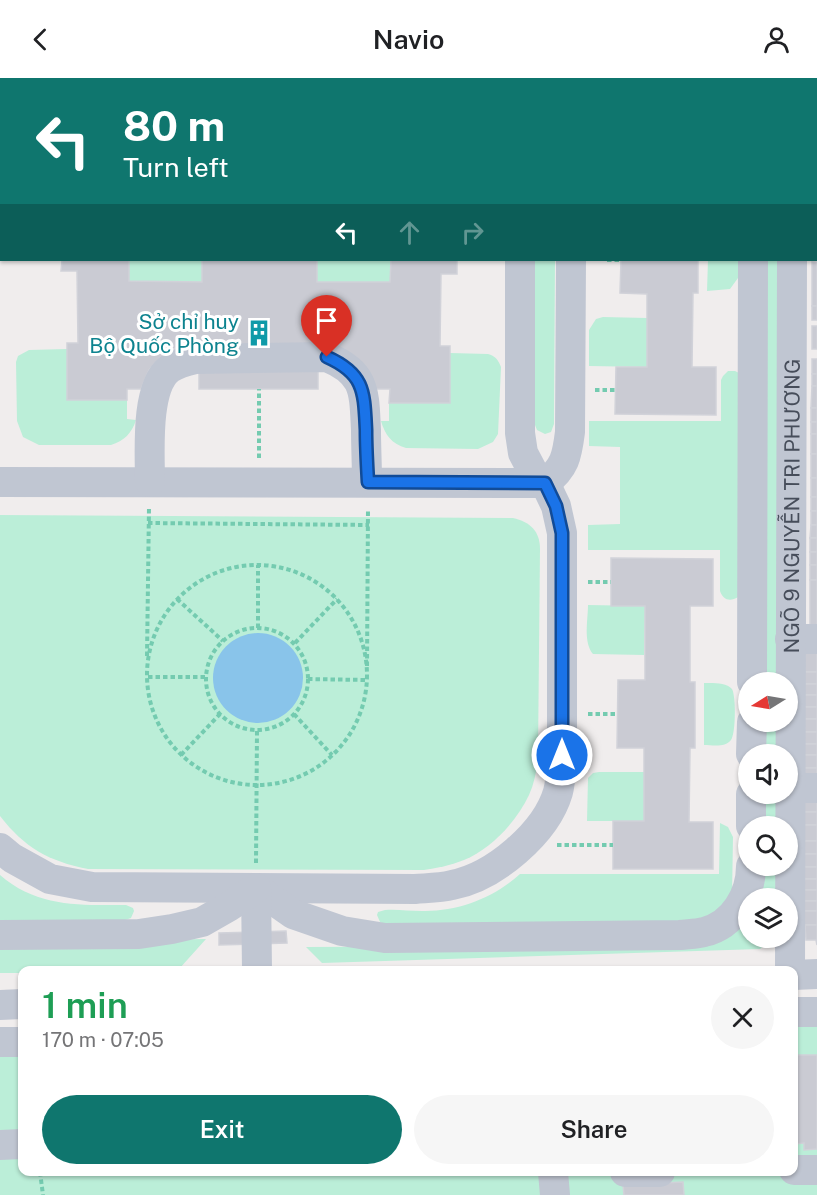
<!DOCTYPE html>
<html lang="en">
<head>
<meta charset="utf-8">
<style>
  :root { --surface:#fff; --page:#f6f6f6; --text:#202124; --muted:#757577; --accent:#0f766e }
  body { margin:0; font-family:"Public Sans",sans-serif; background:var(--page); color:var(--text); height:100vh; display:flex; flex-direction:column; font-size:22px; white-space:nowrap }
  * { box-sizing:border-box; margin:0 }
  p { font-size:20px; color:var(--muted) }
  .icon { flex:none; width:33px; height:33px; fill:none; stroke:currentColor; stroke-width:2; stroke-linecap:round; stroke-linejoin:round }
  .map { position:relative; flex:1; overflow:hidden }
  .side { position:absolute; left:18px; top:888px; width:780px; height:210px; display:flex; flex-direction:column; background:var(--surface); border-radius:12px; box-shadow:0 2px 4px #0004 }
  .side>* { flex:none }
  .guide { position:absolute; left:0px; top:0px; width:818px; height:183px; box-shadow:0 2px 4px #0004; background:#0f766e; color:#fff; overflow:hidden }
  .needle { width:39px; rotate:259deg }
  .controls { position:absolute; left:738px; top:594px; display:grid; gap:12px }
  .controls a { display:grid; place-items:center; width:60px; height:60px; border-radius:50%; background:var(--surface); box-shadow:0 2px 4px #0004; font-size:30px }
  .pin { position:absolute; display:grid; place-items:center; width:51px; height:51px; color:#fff; margin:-62px -26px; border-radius:50% 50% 50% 0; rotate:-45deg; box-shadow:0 0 6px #0007 }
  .pin .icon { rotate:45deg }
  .me { position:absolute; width:66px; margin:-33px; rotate:0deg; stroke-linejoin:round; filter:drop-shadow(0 0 4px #0008) }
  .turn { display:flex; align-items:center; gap:21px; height:126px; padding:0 24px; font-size:27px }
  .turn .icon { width:78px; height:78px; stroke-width:2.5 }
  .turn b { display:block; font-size:42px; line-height:51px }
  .lanes { display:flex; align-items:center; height:57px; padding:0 24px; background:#0003; justify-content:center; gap:30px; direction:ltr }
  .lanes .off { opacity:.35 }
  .round { display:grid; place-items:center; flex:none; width:63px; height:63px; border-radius:32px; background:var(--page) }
  .head { display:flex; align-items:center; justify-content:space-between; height:102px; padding:0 24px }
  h1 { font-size:36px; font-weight:600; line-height:45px; color:#1e9e55 }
  .action { display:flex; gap:12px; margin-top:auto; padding:12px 24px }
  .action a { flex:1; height:69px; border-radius:36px; background:var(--accent); color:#fff; font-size:24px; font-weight:600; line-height:69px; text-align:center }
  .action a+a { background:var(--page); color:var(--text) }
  header { display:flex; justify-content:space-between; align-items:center; height:78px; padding:0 24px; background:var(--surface); font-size:27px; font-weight:600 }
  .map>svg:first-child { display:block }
  .green { fill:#bbeed8 }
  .water { fill:#89c4ea }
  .building { fill:#cacbd3; stroke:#d1d2d9; stroke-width:1.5 }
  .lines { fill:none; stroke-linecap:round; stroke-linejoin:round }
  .path { stroke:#74cbb0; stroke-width:4; stroke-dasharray:4.5 3; stroke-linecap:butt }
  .minor { stroke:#c0c6d2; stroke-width:30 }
  .route-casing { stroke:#114b97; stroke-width:15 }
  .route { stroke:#1a73e8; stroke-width:10 }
  .labels { text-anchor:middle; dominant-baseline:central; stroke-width:6; stroke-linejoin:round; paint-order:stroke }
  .culture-label { font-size:21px; fill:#0d838f; stroke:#fff; text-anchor:end }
  .street-label { font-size:21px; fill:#464d5a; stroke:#fff }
</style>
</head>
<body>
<header><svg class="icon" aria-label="back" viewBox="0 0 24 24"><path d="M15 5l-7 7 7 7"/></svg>Navio<svg class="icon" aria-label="person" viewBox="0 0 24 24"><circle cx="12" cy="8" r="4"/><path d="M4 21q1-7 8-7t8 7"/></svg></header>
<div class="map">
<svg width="817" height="1117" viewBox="0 0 817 1117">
  <rect width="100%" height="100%" fill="#f0eded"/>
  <g class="green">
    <path d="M583,0H739V1L583,2Z"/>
    <path d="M129,182H202V204L129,203Z"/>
    <path d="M317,182H391L390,204H317Z"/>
    <path d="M535,182H555L554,346L551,354L545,356L537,352L535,347Z"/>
    <path d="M708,182H738V200L730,211L707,213Z"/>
    <path d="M761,182H780L782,604H759Z"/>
    <path d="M603,239L647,240V289L589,288V252L596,241Z"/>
    <path d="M67,271V322H127V341L136,342C132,355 124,363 111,367H39L23,359L17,343L16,284L18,278L29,272Z"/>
    <path d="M450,275L488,276C495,278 498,281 501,289L498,356L493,364L478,371L406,370C392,366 385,357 381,343H389V325H450Z"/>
    <path d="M728,293H735L739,295L738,519C730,524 723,522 720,513V472H588V447L620,446V369L589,368V343H721V302L723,298Z"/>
    <path d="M0,437L513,440C530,444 540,453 540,471L538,676C537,690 535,704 529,717C517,743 491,771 464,782C451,787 438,790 424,792L88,791C48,783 25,770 0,738Z"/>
    <path d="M588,527L645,528L644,577L593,576C583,564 588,542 588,527Z"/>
    <path d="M704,605C712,605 726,604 732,611C736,617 736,656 731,662C725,670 712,667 704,667Z"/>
    <rect x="759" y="644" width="23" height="32"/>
    <path d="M599,694H644V743H587L588,700L593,695Z"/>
    <path d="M759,716H782V748H758Z"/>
    <path d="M720,745L728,749L733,759L732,818L706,849L386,847L380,844L377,837L378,834L385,832C397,831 409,833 422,833C457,834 494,820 520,796H719Z"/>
    <path d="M758,788H782V820H753Z"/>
    <path d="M0,797C38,830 81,827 126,827L133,830L134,833L131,840L125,842L0,843Z"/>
    <path d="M748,831V860H773L760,871L322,885L306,869L686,867Z"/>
    <path d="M206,861L179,891L22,892V895H0V864Z"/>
    <path d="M794,946H817V1117H0V975L22,974V1094H794Z"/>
  </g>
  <circle class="water" cx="258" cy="600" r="45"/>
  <g class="building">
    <path d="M62,182H129V203L202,204V182H317V204H390L391,182H457V196H441L440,268H450V325H389L390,311H375L318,269V311H199V267H182L163,276L149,292L141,311H127V322H67V265H78L77,193H61Z"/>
    <path d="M621,182H698V215H693L692,289H716V337L615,336L616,289H647V216L620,215Z"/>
    <rect x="812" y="184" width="5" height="44"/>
    <rect x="812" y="228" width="5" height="14"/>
    <rect x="812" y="248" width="5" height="23"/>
    <rect x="812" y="281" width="5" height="15"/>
    <rect x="812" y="296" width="5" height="12"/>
    <path d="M812,308H817V330H811Z"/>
    <rect x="811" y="330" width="6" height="14"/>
    <rect x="811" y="344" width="6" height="12"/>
    <rect x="811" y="356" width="6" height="20"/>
    <rect x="811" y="376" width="6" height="24"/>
    <rect x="811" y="400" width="6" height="19"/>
    <rect x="811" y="419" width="6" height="14"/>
    <rect x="811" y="433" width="6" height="14"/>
    <path d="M811,447H817V460H810Z"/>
    <rect x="810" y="460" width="7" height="14"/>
    <rect x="810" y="474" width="7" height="13"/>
    <path d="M611,480L713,481V528H690V604H695V670H690L689,744H713V791H613V743H644V670H617L618,602H645V528H611Z"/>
    <rect x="810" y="487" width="7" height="15"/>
    <rect x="810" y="502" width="7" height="54"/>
    <path d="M800,569H817V594H801Z"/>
    <path d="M801,594H817V606H800Z"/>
    <path d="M800,606H817V617H801Z"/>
    <path d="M801,617H817V629H800Z"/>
    <rect x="800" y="629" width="17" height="12"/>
    <path d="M800,641H817V654H801Z"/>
    <path d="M801,654H817V666H800Z"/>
    <path d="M800,666H817V677H801Z"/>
    <path d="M801,677H817V690H800Z"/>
    <path d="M800,690H817V705H801Z"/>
    <path d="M800,714H817V734H801Z"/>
    <rect x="801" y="734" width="16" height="13"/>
    <rect x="801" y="747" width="16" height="16"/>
    <path d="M801,763H817V776H800Z"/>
    <path d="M800,776H817V789H801Z"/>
    <rect x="801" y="789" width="16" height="12"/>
    <rect x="801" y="801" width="16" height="11"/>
    <rect x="801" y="812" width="16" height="11"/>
    <rect x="801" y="823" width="16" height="10"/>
    <rect x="801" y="833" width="16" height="14"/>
    <path d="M805,847H817V867L816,862H806Z"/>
    <path d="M286,853L287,865L219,867V855Z"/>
    <path d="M794,977H817V1071L804,1072V1065L794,1066Z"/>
    <path d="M683,1104L684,1117H624L623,1107Z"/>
  </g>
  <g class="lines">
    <g class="path">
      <path d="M260,0V2"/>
      <path d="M0,174H2"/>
      <path d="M607,182H621"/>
      <path d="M595,312H615"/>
      <path d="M259,380V311"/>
      <path d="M148,445L369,447"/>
      <circle cx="257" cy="597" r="110"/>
      <path d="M588,504H611"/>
      <path d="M177,521L223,563"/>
      <circle cx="257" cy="601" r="51"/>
      <path d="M258,550V487"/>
      <path d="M295,565L337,521"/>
      <path d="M147,578L149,429"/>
      <path d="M367,588L368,431"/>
      <path d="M148,599H206"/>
      <path d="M308,601L367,602"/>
      <path d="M294,636L332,677"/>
      <path d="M588,636H618"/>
      <path d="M181,677L220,636"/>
      <path d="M557,767H613"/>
      <path d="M256,785L257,653"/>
      <path d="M40,1094L43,1117"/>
    </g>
    <g class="minor">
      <path d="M754,0V2"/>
      <path d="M520,2V0"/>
      <path d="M573,2V0"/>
      <path d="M794,2V0"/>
      <path d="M0,404L545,405C565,390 567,378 570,354L571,182"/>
      <path d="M150,404C150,375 145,310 169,291C177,285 186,283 195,281L327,279C366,295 364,314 366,352C366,369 367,387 367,404"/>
      <path d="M790,561H817"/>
      <path d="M752,604L753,182"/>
      <path d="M751,676L752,644"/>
      <path d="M790,710H817"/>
      <path d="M751,748V716"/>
      <path d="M0,770L12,780L50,801L92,809L415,811C427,810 440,810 452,807C494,799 546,755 558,714C561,703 561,689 562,677V455L556,428L545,405L533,394L523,375L520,355V182"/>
      <path d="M256,810L293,836L342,853L385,860L680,857C688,856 697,856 704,854C734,847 751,816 751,788"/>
      <path d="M256,810L257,892"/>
      <path d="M0,857L139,856L172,851L202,844L230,828L256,810"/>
      <path id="s1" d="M790,892L792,182"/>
      <path d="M794,897L817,896"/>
      <path d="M0,927L22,926"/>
      <path d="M794,934H817"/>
      <path d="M0,964H22"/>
      <path d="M0,1067L22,1066"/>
      <path d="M794,1092H817"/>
      <path d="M553,1094L555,1117"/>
      <path d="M625,1094H660"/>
    </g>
  </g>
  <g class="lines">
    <g class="route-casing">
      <path id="route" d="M327,279C365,296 364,314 366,352C366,369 367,387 368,404L545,405L556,428L562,455V677"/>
    </g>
    <use href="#route" class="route"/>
  </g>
  <defs>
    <g id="building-bare" transform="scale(2.07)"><path d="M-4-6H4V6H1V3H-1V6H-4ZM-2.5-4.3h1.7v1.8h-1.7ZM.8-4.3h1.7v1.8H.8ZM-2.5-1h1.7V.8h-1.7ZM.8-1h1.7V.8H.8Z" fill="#0f9aa8" stroke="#fff" stroke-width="2.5" paint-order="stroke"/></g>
  </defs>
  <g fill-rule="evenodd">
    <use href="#building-bare" x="259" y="255"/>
  </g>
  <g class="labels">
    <g class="culture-label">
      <text x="239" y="243">Sở chỉ huy<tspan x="239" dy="24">Bộ Quốc Phòng</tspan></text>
    </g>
    <g class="street-label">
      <text stroke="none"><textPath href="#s1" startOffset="464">NGÕ 9 NGUYỄN TRI PHƯƠNG</textPath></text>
    </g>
  </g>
</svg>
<div class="controls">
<a><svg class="needle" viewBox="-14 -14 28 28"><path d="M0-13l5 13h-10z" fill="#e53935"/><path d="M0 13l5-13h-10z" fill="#757577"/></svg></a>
<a><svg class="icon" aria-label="sound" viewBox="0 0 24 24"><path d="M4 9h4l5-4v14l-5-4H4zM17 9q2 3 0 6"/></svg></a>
<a><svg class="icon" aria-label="search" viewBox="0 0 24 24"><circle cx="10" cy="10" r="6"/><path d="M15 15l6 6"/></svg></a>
<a><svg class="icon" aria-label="layers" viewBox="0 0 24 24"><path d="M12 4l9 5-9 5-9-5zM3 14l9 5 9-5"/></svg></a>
</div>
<div class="pin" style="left:327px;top:279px;background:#d93025"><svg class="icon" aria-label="arrive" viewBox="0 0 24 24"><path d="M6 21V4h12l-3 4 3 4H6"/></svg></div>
<svg class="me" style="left:562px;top:677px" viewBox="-20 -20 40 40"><circle r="17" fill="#1a73e8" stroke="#fff" stroke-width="3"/><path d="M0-11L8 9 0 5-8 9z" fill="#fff"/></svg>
<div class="guide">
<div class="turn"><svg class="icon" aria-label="left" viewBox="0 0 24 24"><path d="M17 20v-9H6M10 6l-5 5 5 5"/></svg><div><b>80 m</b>Turn left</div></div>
<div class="lanes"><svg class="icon" aria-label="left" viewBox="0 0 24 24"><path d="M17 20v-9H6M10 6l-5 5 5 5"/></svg><svg class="icon off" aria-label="ahead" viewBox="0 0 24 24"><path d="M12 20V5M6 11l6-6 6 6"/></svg><svg class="icon off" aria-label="right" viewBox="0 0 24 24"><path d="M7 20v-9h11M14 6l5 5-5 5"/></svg></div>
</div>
<section class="side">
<div class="head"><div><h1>1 min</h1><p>170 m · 07:05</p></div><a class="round"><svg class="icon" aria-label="close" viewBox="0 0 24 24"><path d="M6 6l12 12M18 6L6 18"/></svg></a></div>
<div class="action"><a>Exit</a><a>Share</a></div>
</section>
</div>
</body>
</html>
